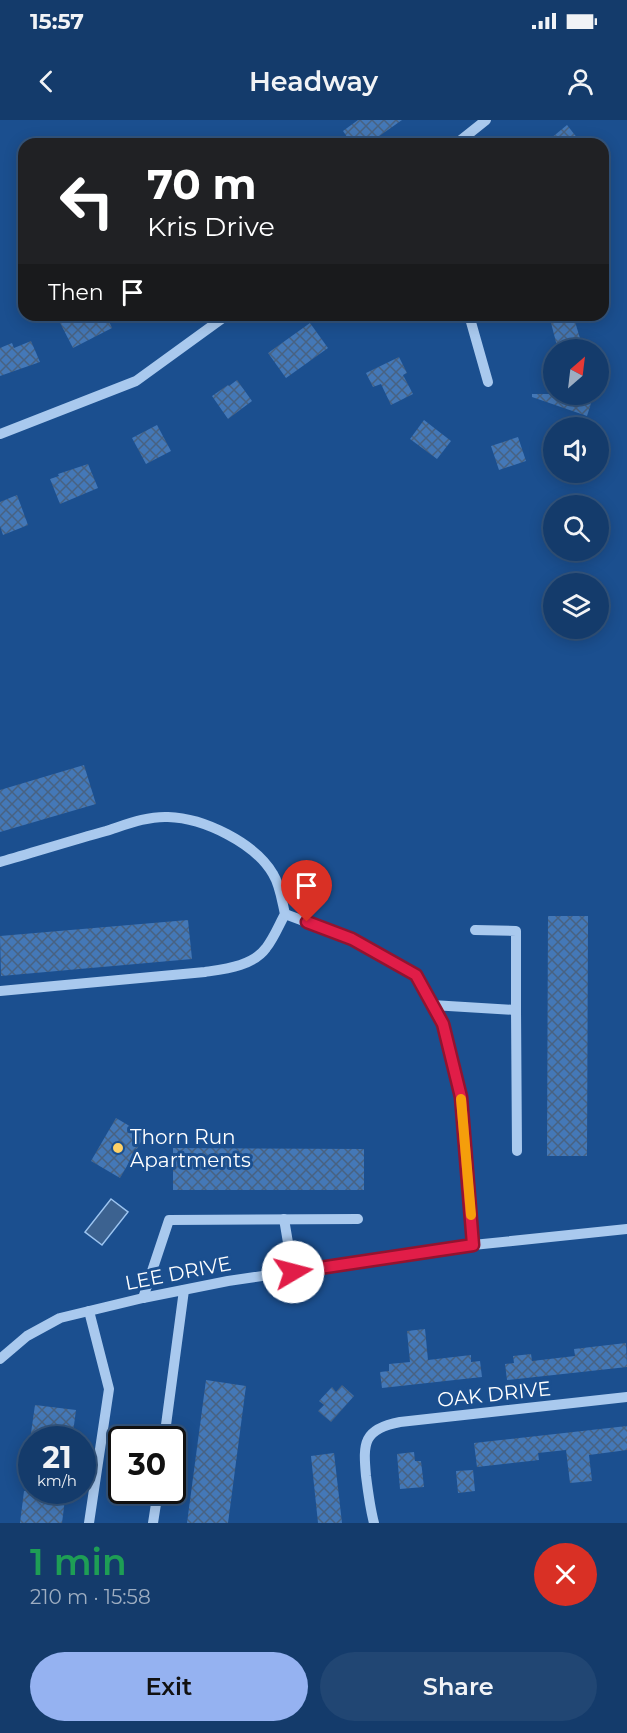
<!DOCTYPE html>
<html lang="en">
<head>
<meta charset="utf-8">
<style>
  :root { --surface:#143b6b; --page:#214673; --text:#f1f3f6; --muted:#9dadc1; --line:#33557e; --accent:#95b2f1 }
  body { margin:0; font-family:Montserrat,sans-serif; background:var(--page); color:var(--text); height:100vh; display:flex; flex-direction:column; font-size:22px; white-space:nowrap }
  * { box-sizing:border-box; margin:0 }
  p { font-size:20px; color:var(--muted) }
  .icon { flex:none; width:33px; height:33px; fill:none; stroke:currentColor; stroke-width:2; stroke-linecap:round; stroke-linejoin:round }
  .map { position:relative; height:1403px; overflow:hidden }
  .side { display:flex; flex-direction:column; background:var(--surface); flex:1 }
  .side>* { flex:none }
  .guide { position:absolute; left:18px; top:18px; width:591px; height:183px; border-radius:18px; box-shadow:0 3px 15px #0003,0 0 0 2px var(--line); background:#202124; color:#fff; overflow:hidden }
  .needle { width:39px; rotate:28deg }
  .controls { position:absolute; left:543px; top:219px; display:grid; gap:12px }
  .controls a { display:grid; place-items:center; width:66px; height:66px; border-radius:50%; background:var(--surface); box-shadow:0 3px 15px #0003,0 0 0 2px var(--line); font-size:30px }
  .speed { position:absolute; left:18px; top:1306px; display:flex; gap:12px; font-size:30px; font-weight:700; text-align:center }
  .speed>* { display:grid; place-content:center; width:78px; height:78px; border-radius:50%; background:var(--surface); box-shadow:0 3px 15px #0003,0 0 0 2px var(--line); line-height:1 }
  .speed small { font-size:15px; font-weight:400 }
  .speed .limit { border:3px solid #111; border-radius:9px; background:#fff; color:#111 }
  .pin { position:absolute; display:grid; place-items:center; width:51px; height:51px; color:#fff; margin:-62px -26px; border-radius:50% 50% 50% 0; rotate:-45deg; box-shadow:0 0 6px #0007 }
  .pin .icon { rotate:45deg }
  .me { position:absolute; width:66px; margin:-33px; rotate:82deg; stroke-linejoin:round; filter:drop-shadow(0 0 4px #0008) }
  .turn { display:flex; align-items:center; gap:21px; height:126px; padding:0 30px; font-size:27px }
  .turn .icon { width:78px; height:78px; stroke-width:2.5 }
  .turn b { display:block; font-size:42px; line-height:51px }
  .then { display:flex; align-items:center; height:57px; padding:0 30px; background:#0003; gap:12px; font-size:22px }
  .round { display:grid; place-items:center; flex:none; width:63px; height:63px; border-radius:32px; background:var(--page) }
  .head { display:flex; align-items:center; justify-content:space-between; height:102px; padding:0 30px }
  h1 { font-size:36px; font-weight:600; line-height:45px; color:#1e9e55 }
  .cta { display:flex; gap:12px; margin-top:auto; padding:12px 30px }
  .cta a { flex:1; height:69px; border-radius:36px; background:var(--accent); color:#111; font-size:24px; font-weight:600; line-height:69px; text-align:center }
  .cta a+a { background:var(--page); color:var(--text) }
  .status { display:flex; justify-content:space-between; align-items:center; height:42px; padding:0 30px; background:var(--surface); direction:ltr }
  .status svg { height:16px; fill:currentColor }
  header { display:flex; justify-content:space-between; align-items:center; height:78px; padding:0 30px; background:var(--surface); font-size:27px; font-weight:600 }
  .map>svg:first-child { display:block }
  .water { fill:#3c6290; stroke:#9cc4f0; stroke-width:1.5 }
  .building { fill:url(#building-cross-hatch) }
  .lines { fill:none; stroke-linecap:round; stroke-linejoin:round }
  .minor { stroke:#a9c9ee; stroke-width:10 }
  .route-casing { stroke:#92132f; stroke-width:15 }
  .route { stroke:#e11d48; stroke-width:10 }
  .slow { stroke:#f59e0b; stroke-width:10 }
  .poi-dot { fill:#ffd166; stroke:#1b4f8f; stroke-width:2 }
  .labels { text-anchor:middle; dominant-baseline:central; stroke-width:6; stroke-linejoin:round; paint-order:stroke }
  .poi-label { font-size:20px; fill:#fff; stroke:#1b4f8f; text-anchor:start }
  .street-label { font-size:20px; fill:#fff; stroke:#1b4f8f }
</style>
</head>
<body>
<div class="status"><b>15:57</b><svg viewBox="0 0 49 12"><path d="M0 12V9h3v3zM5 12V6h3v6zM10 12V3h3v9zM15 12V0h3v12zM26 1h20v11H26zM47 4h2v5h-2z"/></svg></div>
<header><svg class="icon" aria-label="back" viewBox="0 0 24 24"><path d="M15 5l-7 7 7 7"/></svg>Headway<svg class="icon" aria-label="person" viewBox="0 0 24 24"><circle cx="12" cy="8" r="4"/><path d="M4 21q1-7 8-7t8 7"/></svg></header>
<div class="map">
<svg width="627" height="1403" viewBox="0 0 627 1403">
  <defs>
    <pattern id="building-cross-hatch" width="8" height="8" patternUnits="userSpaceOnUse" patternTransform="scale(1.5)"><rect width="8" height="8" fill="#4478b7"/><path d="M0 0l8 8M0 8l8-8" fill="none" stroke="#486282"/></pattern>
  </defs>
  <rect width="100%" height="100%" fill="#1b4f8f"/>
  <path class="water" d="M111,1079L128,1092L102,1125L85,1112Z"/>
  <g class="building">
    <path d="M358,0H402L368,24H352L343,11Z"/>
    <path d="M567,5L582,24H544Z"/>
    <path d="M56,195H106L112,208L73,228Z"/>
    <path d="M549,195H573L582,225L566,230H558Z"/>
    <path d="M310,203L328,228L286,258L268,233Z"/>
    <path d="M31,221L40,242L0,256V228L12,223L14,228Z"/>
    <path d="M399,237L407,253L403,255L413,274L391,285L381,264L373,267L366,253Z"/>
    <path d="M237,260L252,281L228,299L212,276L228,265L229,266Z"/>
    <path d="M532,274H594L587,296L532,277Z"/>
    <path d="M424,300L451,321L437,339L410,319Z"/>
    <path d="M157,305L171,331L146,344L132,318Z"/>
    <path d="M518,317L526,341L499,350L491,326Z"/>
    <path d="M88,344L98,368L60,384L50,359L59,356L58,354Z"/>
    <path d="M17,375L28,405L3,415L0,406V382Z"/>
    <path d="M84,645L96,684L0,712V670Z"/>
    <path d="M548,796H588L587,1036H547Z"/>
    <path d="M188,800L192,839L1,856L0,816Z"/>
    <path d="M116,998L145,1015L120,1058L91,1041Z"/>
    <path d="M173,1028L364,1029V1070H173Z"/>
    <path d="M425,1209L428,1240L471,1235V1242L480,1241L482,1257L382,1268L380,1252L389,1251V1244L410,1242L407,1211Z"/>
    <path d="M626,1223L627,1247L507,1260L505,1244L514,1243L513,1236L531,1234L532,1241L575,1236L574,1229Z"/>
    <path d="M206,1260L246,1266L228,1403H187Z"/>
    <path d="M342,1265L354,1276L331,1302L318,1291L324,1285L319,1281L332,1267L336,1272Z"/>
    <path d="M35,1285L76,1290L72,1320H30Z"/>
    <path d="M627,1306V1330L589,1335L592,1361L570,1363L566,1330L538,1333L539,1340L477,1347L474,1323Z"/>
    <path d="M414,1332L415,1341H421L424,1367L400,1369L397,1334Z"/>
    <path d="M334,1333L342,1403H318L311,1336Z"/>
    <path d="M473,1350L475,1371L458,1373L456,1351Z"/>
    <path d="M24,1371H66L62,1403H20Z"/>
  </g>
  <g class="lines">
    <g class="minor">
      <path d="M456,24L486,0"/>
      <path d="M469,195L488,262"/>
      <path d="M0,314L136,261L227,195"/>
      <path d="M0,742C35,732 70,721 106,711C125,705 147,696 168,697C204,698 255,723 273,754C280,765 282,781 285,794C279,805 274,818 266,828C253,846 225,849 205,852L0,871"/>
      <path d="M285,794L352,819L416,855L432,885L443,904L461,977L473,1125"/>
      <path d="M475,810L516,811V890"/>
      <path d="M432,885L516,890L517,1031"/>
      <path d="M284,1099L293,1152"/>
      <path d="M143,1178L169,1100L358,1099"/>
      <path d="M0,1239L27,1216L60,1198L143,1178L228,1161L473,1125L627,1109"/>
      <path d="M164,1320L184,1170"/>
      <path d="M89,1403L109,1269L89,1191"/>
      <path d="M153,1403L158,1371"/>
      <path d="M374,1403C370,1388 368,1372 366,1356C363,1323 363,1309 400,1302L627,1277"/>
    </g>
  </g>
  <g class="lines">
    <g class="route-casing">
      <path id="route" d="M293,1152L473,1125L461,977L443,904L416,855L352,819L307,802"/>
    </g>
    <use href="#route" class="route"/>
    <path class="slow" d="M461,979L471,1095"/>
  </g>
  <circle class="poi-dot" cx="118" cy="1028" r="6"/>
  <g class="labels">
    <g class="poi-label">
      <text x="130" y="1017">Thorn Run<tspan x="130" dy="23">Apartments</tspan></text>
    </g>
    <g class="street-label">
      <text transform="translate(178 1153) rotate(-11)">LEE DRIVE</text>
      <text transform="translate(494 1274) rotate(-6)">OAK DRIVE</text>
    </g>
  </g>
</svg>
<div class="controls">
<a><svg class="needle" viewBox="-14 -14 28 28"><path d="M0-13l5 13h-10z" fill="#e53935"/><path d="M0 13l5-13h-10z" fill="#9dadc1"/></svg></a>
<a><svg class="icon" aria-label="sound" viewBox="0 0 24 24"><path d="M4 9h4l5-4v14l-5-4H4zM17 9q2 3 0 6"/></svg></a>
<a><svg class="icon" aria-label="search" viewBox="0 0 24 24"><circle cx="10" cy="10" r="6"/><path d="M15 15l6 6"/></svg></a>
<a><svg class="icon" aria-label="layers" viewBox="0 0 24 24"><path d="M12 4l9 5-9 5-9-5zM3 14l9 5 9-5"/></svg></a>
</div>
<div class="speed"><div>21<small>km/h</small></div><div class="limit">30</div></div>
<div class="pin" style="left:307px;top:802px;background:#d93025"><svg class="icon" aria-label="arrive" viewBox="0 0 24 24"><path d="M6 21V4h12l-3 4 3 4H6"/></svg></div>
<svg class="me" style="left:293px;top:1152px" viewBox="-20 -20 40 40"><circle r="19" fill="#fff"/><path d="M0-13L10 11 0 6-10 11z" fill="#e11d48"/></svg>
<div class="guide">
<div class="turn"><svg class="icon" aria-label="left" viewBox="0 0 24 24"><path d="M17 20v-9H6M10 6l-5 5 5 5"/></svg><div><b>70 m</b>Kris Drive</div></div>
<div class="then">Then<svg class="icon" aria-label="arrive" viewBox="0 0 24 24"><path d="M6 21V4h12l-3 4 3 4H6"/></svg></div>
</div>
</div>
<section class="side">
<div class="head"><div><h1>1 min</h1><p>210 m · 15:58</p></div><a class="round" style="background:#d93025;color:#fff"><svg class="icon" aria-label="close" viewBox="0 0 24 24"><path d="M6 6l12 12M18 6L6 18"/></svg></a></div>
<div class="cta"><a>Exit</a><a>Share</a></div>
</section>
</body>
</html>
